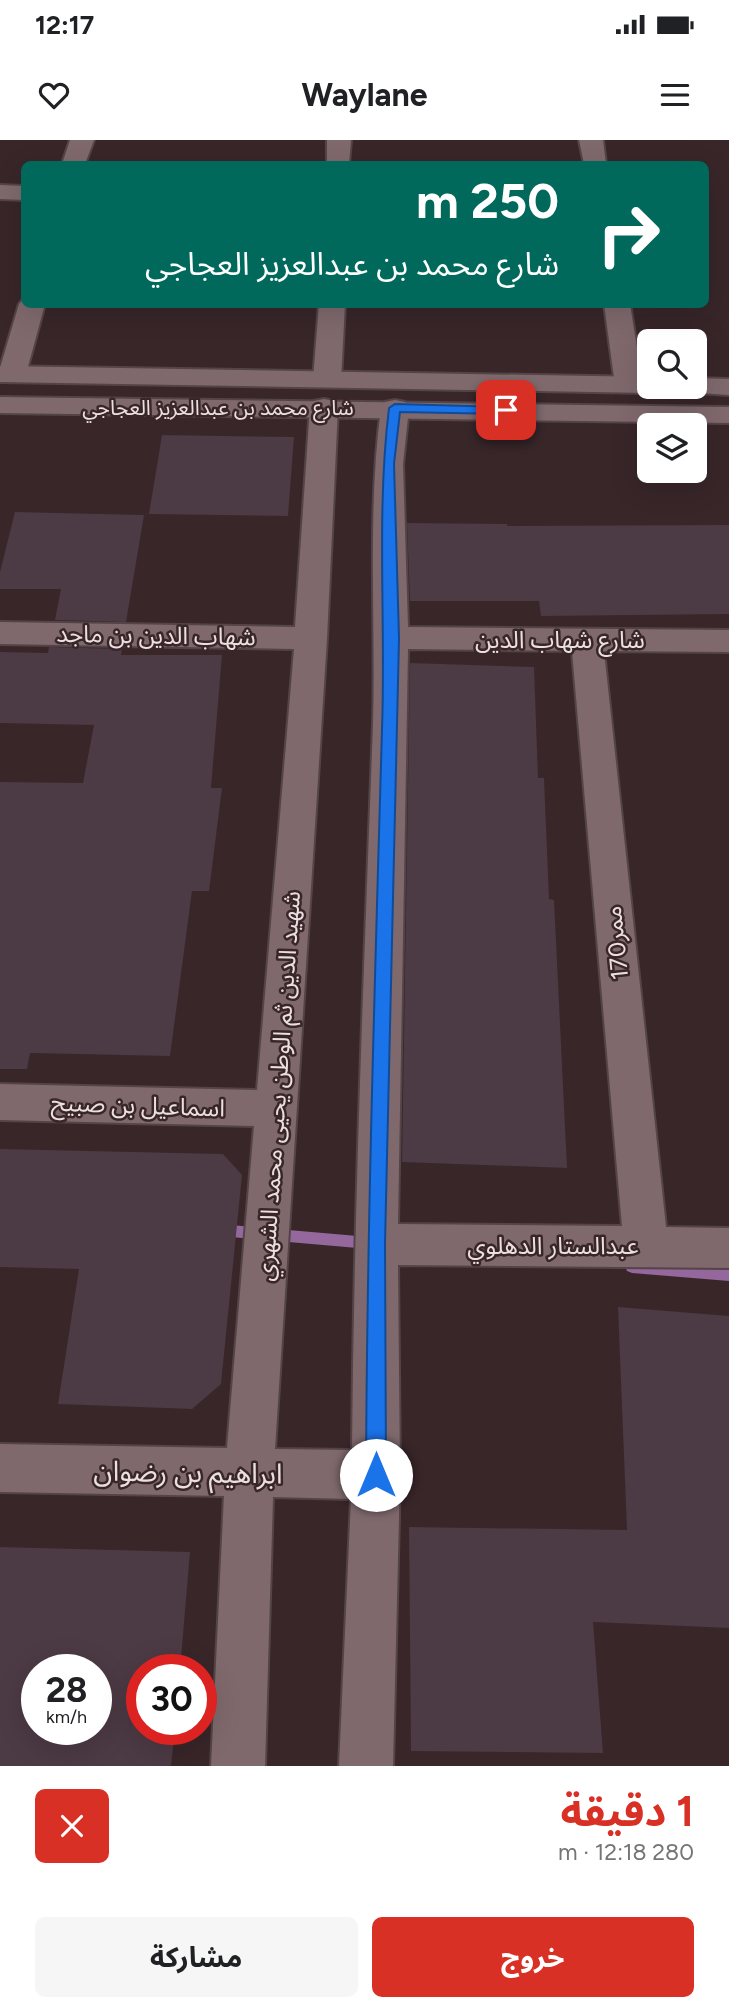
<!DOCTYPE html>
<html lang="ar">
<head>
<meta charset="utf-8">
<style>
  :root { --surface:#fff; --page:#f6f6f6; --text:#202124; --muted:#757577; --accent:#d93025 }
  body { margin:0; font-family:Figtree,"Noto Sans Arabic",sans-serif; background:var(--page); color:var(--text); direction:rtl; height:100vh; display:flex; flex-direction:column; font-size:26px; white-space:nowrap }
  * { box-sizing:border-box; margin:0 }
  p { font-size:23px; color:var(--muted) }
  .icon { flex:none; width:38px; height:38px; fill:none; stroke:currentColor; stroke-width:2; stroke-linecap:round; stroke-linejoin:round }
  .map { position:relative; height:1626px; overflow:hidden; direction:ltr }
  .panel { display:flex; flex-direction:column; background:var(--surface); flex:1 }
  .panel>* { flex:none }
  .banner { position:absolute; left:21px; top:21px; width:688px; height:147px; border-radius:10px; box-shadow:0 7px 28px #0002; direction:rtl; background:#00695c; color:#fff; overflow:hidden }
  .controls { position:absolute; left:637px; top:189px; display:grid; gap:14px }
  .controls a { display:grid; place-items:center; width:70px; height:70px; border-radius:10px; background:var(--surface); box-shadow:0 7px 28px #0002; font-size:35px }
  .speed { position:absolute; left:21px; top:1514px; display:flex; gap:14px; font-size:35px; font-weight:700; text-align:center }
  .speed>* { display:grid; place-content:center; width:91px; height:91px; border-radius:50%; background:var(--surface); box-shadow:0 7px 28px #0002; line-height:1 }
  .speed small { font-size:18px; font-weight:400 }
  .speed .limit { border:10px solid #d22; background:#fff; color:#111 }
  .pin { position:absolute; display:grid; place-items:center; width:60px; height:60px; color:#fff; margin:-30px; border-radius:14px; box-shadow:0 4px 10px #0006 }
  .me { position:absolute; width:77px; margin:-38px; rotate:0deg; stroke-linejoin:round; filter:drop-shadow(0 0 5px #0008) }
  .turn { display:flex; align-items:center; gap:24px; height:147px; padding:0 35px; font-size:32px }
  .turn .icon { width:91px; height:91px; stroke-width:2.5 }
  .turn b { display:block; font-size:49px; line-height:60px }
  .round { display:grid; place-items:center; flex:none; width:74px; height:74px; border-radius:10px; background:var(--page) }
  .headline { display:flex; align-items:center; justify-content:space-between; height:119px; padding:0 35px }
  h1 { font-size:42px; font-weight:700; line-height:52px; color:var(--accent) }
  .primary-button { display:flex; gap:14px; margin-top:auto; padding:14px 35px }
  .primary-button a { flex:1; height:80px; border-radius:10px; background:var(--accent); color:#fff; font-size:28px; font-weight:700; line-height:80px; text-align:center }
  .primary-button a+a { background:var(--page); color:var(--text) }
  .status { display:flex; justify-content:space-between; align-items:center; height:49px; padding:0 35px; background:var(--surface); direction:ltr }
  .status svg { height:19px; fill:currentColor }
  header { display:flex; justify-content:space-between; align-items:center; height:91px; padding:0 35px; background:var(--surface); font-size:32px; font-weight:700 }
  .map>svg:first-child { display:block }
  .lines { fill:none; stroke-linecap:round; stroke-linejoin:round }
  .stream { fill:#94679d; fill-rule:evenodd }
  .building { fill:#4c3a44; fill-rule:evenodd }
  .minor-casing { stroke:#544447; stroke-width:4 }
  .tertiary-casing { stroke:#544447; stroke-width:4 }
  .minor { fill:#7f696d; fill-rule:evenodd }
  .tertiary { fill:#7f696d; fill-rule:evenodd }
  .route { fill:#1a73e8; stroke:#114b97; stroke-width:2 }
  .labels { text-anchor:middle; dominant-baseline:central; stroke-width:5; stroke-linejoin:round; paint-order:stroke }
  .far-street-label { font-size:21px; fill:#ecdfe1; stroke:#382629 }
  .street-label { font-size:24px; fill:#ecdfe1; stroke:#382629 }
  .near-street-label { font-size:28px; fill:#ecdfe1; stroke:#382629 }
</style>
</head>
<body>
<div class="status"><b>12:17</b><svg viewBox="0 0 49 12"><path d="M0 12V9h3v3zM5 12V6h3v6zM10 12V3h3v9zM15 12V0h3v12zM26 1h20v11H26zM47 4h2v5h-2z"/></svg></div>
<header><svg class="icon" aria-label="menu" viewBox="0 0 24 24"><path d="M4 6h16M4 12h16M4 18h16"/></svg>Waylane<svg class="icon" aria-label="heart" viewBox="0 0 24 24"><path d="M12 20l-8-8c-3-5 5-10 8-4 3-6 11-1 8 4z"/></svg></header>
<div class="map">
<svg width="729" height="1626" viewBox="0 0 729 1626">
  <rect width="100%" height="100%" fill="#382629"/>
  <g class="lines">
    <g class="stream">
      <path d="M220,1084L369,1097L374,1098L376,1103L374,1108L369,1109L220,1096L215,1095L213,1090L215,1085Z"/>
      <path d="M632,1119L729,1127V1141L632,1133L627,1131L625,1126L627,1121Z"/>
    </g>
  </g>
  <g class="building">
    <path d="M162,295L294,297L288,376L149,374Z"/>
    <path d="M15,372L144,375L126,482L55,480L61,449H0V432Z"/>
    <path d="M407,383L507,384V386L729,385V474L541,476L539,461H410Z"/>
    <path d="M49,507L122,509L121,515H222L211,648H222L209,751H192L170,916L30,913L27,929H0V642L83,643L94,585L0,583V512L48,513Z"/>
    <path d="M410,523L534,527L538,638H544L549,759L554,760L567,1028L402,1022Z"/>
    <path d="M0,1009L223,1014L242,1035L221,1244L192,1269L58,1264L79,1129L0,1127Z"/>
    <path d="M618,1167L729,1176V1488L593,1482L603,1613L411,1611L409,1387L627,1390Z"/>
    <path d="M0,1407L190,1412L180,1530H142V1589H175L171,1626H0ZM37,1530H96V1589H37Z"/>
  </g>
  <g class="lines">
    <g class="minor-casing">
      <g id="minor">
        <path d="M70,0H94L85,24H62Z"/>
        <path d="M327,0H351L349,24H327Z"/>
        <path d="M579,0H603L606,24H584Z"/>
        <path d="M0,45L24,46V60L0,59Z"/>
        <path d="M24,158V164H45L26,234L22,240H2L0,228L19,164Z"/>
        <path d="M319,164H345L341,240L337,246H317L313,240Z"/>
        <path d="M604,164H630L643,245L639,251H619L615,245Z"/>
        <path d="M324,259L334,261L338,267L327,498L275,1309L352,1310C354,1068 364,827 373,585C376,480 367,372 381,268L385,262L395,260L405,262L409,268L403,324L408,487L729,490V512L604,511L666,1087L729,1088V1128L398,1125L400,1335L393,1626H339L351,1359L273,1357L265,1626H211L224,1356L0,1352V1304L227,1308L254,986L0,980V944L257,950L294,509L0,504V482L295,487L310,267L314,261ZM408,509L572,511L622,1086L398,1084Z"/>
      </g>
    </g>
    <g class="tertiary-casing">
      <g id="tertiary">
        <path d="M0,226L649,237V247H662L649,253L0,242Z"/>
        <path d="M695,238L729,239V255L685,252L682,247H695Z"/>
        <path d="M0,257L729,267V283L0,273Z"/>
      </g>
    </g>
    <use href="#minor" class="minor"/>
    <use href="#tertiary" class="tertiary"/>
  </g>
  <path class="route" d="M395,264L506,267L512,270L506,274L400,272L394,324L399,498L385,1104L386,1335L383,1342L376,1345L369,1342L366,1335C367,1087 375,838 382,589C386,483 376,374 389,268Z"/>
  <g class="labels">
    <g class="far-street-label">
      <text x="218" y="267">شارع محمد بن عبدالعزيز العجاجي</text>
    </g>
    <g class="street-label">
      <text transform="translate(156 495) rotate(1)">شهاب الدين بن ماجد</text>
      <text x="560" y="499">شارع شهاب الدين</text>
      <text transform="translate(616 803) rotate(-96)">ممر170</text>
      <text transform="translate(278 946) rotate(-86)">شهيد الدين ثم الوطن يحيى محمد الشهري</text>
      <text transform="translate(138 965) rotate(2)">اسماعيل بن صبيح</text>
      <text x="553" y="1105">عبدالستار الدهلوي</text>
    </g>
    <g class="near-street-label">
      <text transform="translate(188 1332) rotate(1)">ابراهيم بن رضوان</text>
    </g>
  </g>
</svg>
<div class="controls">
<a><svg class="icon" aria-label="search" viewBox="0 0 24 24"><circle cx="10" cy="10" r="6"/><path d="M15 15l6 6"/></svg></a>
<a><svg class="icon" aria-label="layers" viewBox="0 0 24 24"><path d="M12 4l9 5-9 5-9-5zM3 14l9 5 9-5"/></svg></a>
</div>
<div class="speed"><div>28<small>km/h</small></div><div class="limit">30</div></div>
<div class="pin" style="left:506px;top:270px;background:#d93025"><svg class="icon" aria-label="arrive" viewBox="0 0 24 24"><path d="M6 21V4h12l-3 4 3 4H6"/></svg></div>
<svg class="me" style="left:376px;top:1335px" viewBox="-20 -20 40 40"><circle r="19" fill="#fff"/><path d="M0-13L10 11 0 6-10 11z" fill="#1a73e8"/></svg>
<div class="banner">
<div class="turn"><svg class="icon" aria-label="right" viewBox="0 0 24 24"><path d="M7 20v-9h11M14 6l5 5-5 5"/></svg><div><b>250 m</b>شارع محمد بن عبدالعزيز العجاجي</div></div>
</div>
</div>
<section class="panel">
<div class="headline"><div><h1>1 دقيقة</h1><p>280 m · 12:18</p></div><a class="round" style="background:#d93025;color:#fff"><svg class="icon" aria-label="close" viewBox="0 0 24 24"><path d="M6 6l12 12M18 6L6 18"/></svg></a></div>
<div class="primary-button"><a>خروج</a><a>مشاركة</a></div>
</section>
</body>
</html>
